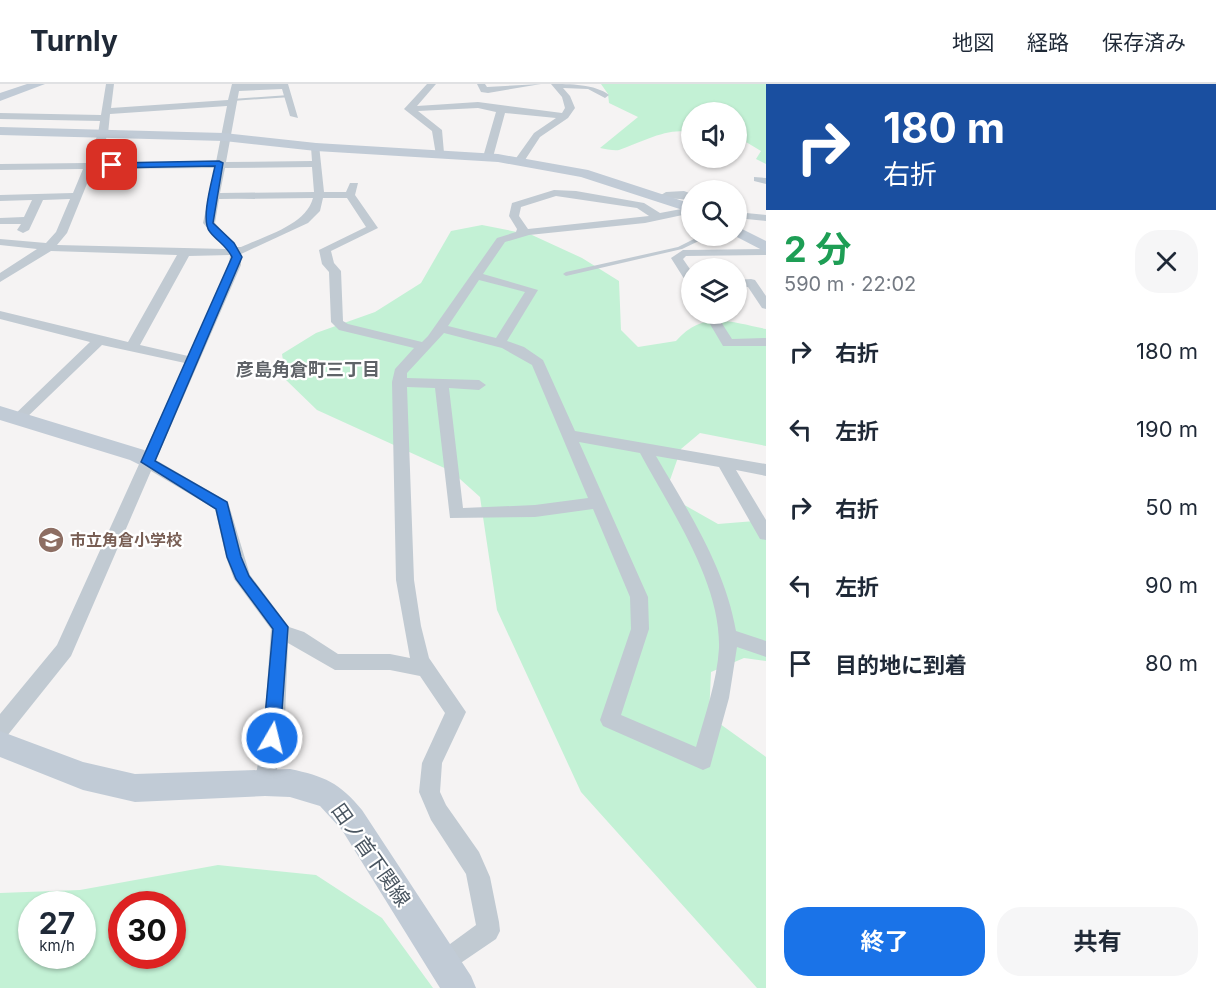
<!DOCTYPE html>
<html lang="ja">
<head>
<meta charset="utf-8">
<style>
  :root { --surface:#fff; --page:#f6f6f7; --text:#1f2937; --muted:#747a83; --line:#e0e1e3; --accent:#1a73e8 }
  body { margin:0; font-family:Inter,"Noto Sans JP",sans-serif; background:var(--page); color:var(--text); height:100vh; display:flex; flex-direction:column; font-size:22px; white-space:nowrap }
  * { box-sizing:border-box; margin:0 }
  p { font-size:20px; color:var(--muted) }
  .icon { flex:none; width:33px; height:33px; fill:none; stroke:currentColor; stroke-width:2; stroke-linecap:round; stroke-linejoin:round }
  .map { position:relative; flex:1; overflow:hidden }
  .drawer { display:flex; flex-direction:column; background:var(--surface); width:450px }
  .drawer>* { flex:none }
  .hud { background:#1a4fa0; color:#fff; overflow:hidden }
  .tools { position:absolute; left:681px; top:18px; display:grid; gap:12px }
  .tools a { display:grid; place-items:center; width:66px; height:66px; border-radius:50%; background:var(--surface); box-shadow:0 2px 4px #0004; font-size:30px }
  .speed { position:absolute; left:18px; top:807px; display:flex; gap:12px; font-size:30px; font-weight:700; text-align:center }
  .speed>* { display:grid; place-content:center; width:78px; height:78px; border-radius:50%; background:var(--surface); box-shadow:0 2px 4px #0004; line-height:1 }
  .speed small { font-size:15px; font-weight:400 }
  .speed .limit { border:9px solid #d22; background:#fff; color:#111 }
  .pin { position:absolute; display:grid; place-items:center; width:51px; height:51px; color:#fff; margin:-26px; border-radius:12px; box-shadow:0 3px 9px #0006 }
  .me { position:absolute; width:66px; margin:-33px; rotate:8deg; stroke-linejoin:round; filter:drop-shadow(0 0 4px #0008) }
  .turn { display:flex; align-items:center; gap:21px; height:126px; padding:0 18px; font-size:27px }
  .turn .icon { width:78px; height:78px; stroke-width:2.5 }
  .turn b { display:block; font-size:42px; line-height:51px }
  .round { display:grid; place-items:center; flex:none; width:63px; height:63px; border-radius:24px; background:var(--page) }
  .summary { display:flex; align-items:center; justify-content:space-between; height:102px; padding:0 18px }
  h1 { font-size:36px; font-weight:700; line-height:45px; color:#1e9e55 }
  .primary-button { display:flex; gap:12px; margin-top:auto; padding:12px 18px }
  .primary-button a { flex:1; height:69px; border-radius:24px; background:var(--accent); color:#fff; font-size:24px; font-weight:700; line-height:69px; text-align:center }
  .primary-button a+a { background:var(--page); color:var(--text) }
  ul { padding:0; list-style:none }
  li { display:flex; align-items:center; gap:18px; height:78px; padding:0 18px }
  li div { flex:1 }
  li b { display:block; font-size:22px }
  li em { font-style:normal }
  header { display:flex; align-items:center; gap:36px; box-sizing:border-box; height:84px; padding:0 30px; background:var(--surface); border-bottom:2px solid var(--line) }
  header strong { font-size:28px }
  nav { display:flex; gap:33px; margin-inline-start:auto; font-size:21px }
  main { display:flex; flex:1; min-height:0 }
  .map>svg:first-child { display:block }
  .green { fill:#c3f1d5; fill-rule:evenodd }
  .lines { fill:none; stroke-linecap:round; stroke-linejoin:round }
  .lane { fill:#c1cad2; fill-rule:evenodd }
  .street { fill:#c1cad2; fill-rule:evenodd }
  .secondary { fill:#c1cbd6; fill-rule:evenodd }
  .route { fill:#1a73e8; stroke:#114b97; stroke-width:1.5 }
  .labels { text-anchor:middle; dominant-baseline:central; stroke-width:4.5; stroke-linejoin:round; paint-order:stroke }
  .education-label { font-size:16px; font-weight:bold; fill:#785e54; stroke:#fff; text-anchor:start }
  .neighbourhood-label { font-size:18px; font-weight:bold; fill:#5f6368; stroke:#fff }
  .near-street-label { font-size:20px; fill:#4a5661; stroke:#fff }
</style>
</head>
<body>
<header>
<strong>Turnly</strong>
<nav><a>地図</a><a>経路</a><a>保存済み</a></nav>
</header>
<main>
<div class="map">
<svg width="766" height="904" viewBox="0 0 766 904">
  <rect width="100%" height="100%" fill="#f5f3f3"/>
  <g class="green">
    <path d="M601,0H766V80L756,75L761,67L746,58L737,59L736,28H692L691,49C670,42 640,59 619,66C614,67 606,65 600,64L638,33L609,19L608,10Z"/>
    <path d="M482,141L532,151L582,174L619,197L621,246L638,263L676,257C703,226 731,238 766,245V362L700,349L681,365L665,410L718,440L766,436V577L744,574L711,588L709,632L766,673V904H757L581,708L497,526L480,413L451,387L317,326L286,296L282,270L316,249L375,228L421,199L451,147Z"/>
    <path d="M218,781L316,791L382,834L433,904H0V809L80,806ZM32,820H82V872H32ZM122,820H172V872H122Z"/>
  </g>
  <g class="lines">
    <g class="lane">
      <path d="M289,11H291V13L232,17L230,16L232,15Z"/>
      <path d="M682,127H686L692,136V143L681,128Z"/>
      <path d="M696,152H700L701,156L682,165L566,192L563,190L566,188L678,163L696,154Z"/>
    </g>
    <g class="street">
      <path d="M106,0H114L111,24L228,16L232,0H288L298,34L290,32L282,5L239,7L226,78L312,77L311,63L319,61L324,108H346L350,99H358L355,111L378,144L331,167L334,179L341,187L343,237L348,240L422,258L428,252L497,154L516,148L517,145L509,132L512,119L554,106L576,107L644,119L660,129L692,123V129L645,139L529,151L505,158L483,190L538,206L507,257L524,263L543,276L575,347L766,380V392L736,386L766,436V456L760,455L719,383L656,372C688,427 725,483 736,547L766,557V573L737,563L729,614L710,683L703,686L603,642L600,636L631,545L630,513L593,425L535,433L450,434L435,304L407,303L414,496L421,542L429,574L466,628L442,679L440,708L446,721L479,768L490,793L499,838L500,847L496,855L443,891L435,887L431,879L435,871L476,841L466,790L431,736L419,708L422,679L445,629L420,592L390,586H335L288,559L285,633L275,698L272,705L265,708L258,705L255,698L265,633L271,545L234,495L226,473L215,425L151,387L71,572L7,652L0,654V630L57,561L185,279L102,261L23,337H13L11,334L90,258L0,235V227L128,258L177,171L51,167L0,198V189L37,165L0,161V155L46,159L56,148L70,115L43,116L29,146L23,149L17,146L21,140H0V134L24,133L32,116L0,117V111L73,109L83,85L0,86V80L86,79L98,50L100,37L0,35V29L101,31ZM227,22L216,78L96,79L108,50L110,30ZM312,83L314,108L220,109L225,84ZM215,84L203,139L226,165L57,161L67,149L93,85ZM556,112L637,124L649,132L528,145L519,132L521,123ZM313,114C306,141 265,152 241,163H237L215,139L219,115ZM323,114H347L366,143L319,166L322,180L329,188L331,238L339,246L414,264L395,285L392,298L396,496L410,574L390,570H338L304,548L289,543L250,491L228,418L156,376L241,181V170L308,139L320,127ZM230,171L229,181L188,272L140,261L189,172ZM479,196L525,208L496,254L448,242ZM444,249L502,264L532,281L588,414L535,421L463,424L449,304L479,306L486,301L479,296L407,294V289ZM579,358L640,369C670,425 721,498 719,564C717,598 705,631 696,663L621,631L649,545L648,513Z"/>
      <path d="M427,0H436L417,22L478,18L562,29L565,24L562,13L551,0C570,0 595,0 609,11L605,14L588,5L563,4L570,12L575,24L568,34L540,53L523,79L519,80L514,77L534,49L556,34L505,29L493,73L488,76L483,73L496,28L478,24L418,27L442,46L444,69L436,71L432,47L404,25Z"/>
      <path d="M477,0H485L487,3L541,0L488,9L481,8Z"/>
      <path d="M754,93L766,94V100L754,97Z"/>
      <path d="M684,107L692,110V117C682,114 668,116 661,111L666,108Z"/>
      <path d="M736,128L766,131V137L736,134Z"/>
      <path d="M766,165V171L686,172L683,175L692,188V202L688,201L671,174L683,166Z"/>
      <path d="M751,195L755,196L766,212V225L762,224L748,203L736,204V196Z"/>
      <path d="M704,230H716L732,255L766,254V262H723Z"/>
    </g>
    <g class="secondary">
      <path d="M27,0H45L0,17V9Z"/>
      <path d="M0,43L224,49L316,59L498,70L588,86L692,120V129L581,93L498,78L316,67L224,57L0,51Z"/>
      <path d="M736,142L766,157V168L735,152Z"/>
      <path d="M0,322L144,366L158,378L155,383L148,385L130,376L0,336Z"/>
      <path d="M0,647L83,678L135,690L290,685C324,692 340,699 362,726L471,892L476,904H440L342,746L320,722L290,713L265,712L135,718L83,706L0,673Z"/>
    </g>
  </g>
  <path class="route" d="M219,77L223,79L213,139L234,159L242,173L155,377L227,418L241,473L249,492L288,543L280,654L277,660L272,662L266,660L263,654L273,545L236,495L227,473L216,425L141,378L232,173C226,161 218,158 210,148C200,137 212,97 215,82L112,84L108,81L112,79Z"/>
  <defs>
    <g id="school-disc" transform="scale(1.35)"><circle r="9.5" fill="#8d6e63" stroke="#fff"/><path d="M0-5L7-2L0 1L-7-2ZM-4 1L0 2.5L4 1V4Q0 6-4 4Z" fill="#fff"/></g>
  </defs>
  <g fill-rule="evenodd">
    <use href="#school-disc" x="51" y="456"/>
  </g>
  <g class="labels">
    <g class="education-label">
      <text x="70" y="456">市立角倉小学校</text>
    </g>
    <g class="neighbourhood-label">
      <text x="308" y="285">彦島角倉町三丁目</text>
    </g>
    <g class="near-street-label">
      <text transform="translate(371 771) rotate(55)">田ノ首下関線</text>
    </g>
  </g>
</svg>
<div class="tools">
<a><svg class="icon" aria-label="sound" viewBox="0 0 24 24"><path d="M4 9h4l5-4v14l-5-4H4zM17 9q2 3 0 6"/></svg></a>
<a><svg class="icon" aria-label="search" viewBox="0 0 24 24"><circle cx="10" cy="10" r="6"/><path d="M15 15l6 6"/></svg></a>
<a><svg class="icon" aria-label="layers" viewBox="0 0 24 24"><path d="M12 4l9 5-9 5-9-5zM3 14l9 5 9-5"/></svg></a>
</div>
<div class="speed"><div>27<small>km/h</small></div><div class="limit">30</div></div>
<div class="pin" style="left:112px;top:81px;background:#d93025"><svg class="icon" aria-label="arrive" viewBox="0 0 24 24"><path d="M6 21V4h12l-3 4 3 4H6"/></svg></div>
<svg class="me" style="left:272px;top:654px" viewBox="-20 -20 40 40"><circle r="17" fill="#1a73e8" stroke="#fff" stroke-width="3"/><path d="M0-11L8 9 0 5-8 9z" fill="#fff"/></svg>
</div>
<section class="drawer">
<div class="hud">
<div class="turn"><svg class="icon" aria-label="right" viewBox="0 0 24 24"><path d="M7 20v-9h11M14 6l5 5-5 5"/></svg><div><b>180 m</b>右折</div></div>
</div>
<div class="summary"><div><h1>2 分</h1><p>590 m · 22:02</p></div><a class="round"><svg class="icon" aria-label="close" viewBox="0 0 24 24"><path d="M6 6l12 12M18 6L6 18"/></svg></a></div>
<ul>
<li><svg class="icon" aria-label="right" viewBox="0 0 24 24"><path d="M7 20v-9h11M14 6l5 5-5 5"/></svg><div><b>右折</b></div><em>180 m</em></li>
<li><svg class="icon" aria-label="left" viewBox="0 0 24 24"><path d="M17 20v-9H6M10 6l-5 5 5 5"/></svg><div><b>左折</b></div><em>190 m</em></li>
<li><svg class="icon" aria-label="right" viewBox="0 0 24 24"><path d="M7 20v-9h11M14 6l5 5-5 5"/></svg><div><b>右折</b></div><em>50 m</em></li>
<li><svg class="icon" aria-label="left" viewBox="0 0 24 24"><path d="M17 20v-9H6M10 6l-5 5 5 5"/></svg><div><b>左折</b></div><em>90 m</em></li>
<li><svg class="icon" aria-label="arrive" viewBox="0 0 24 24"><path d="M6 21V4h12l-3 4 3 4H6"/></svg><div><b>目的地に到着</b></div><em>80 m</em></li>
</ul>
<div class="primary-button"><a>終了</a><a>共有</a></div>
</section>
</main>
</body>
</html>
